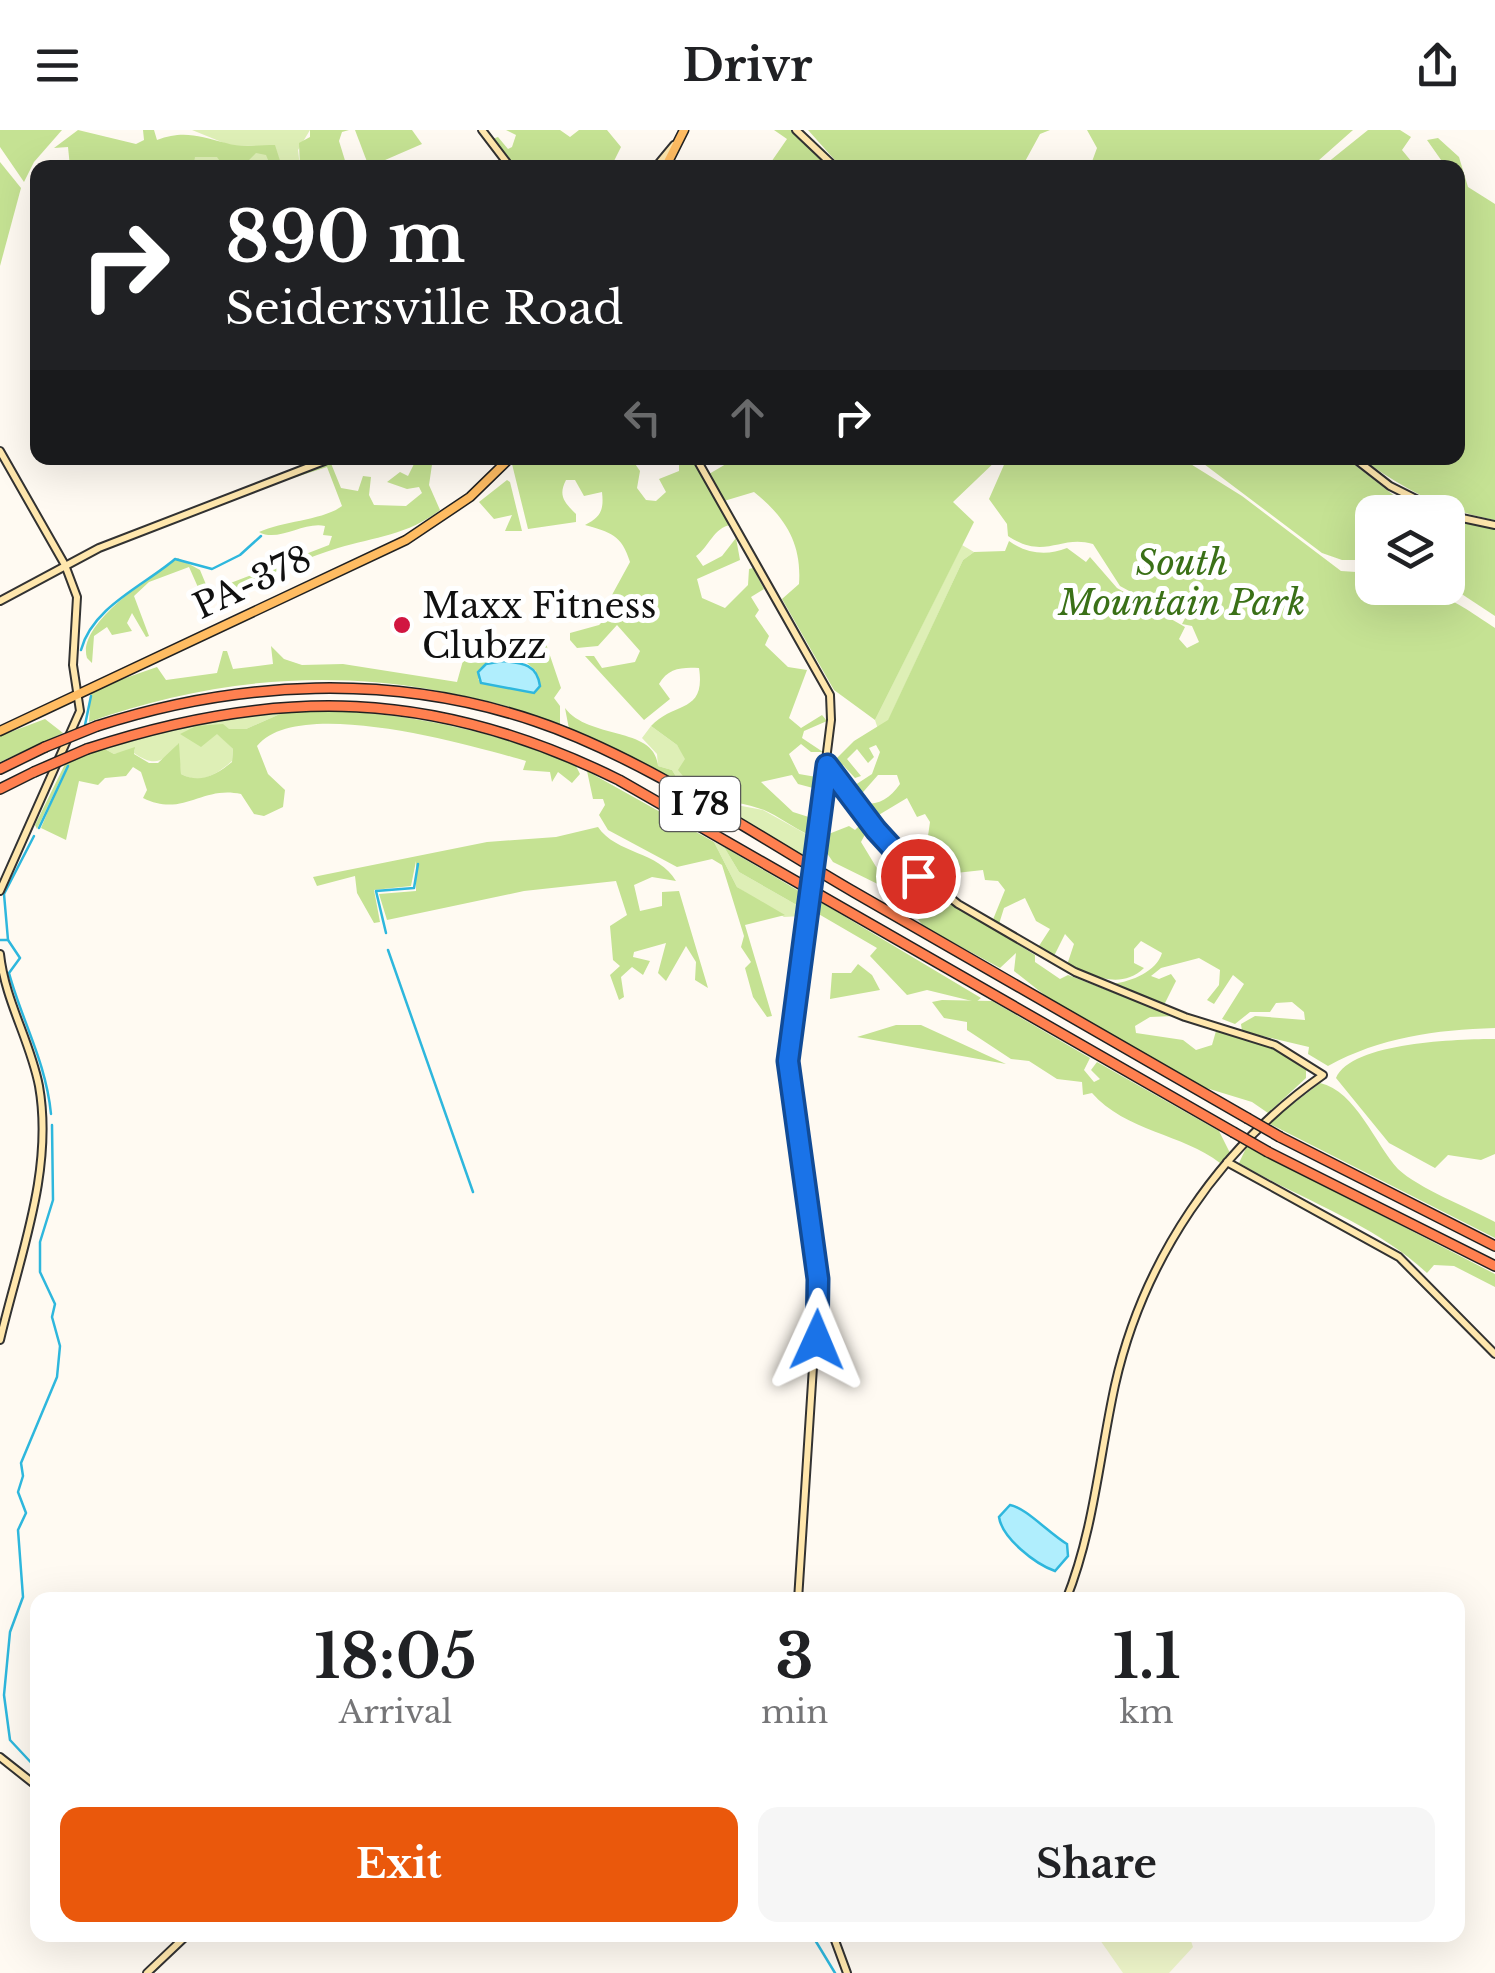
<!DOCTYPE html>
<html lang="en">
<head>
<meta charset="utf-8">
<style>
  :root { --surface:#fff; --page:#f6f6f6; --text:#202124; --muted:#757577; --accent:#ea580c }
  body { margin:0; font-family:"Libre Baskerville",serif; background:var(--page); color:var(--text); height:100vh; display:flex; flex-direction:column; font-size:38px; white-space:nowrap }
  * { box-sizing:border-box; margin:0 }
  p { font-size:32px; color:var(--muted) }
  .icon { flex:none; width:55px; height:55px; fill:none; stroke:currentColor; stroke-width:2; stroke-linecap:round; stroke-linejoin:round }
  .map { position:relative; flex:1; overflow:hidden }
  .drawer { position:absolute; left:30px; top:1462px; width:1435px; height:350px; display:flex; flex-direction:column; background:var(--surface); border-radius:20px; box-shadow:0 10px 40px #0002 }
  .drawer>* { flex:none }
  .banner { position:absolute; left:30px; top:30px; width:1435px; height:305px; border-radius:20px; box-shadow:0 10px 40px #0002; background:#202124; color:#fff; overflow:hidden }
  .controls { position:absolute; left:1355px; top:365px; display:grid; gap:20px }
  .controls a { display:grid; place-items:center; width:110px; height:110px; border-radius:20px; background:var(--surface); box-shadow:0 10px 40px #0002; font-size:50px }
  .pin { position:absolute; display:grid; place-items:center; width:85px; height:85px; color:#fff; margin:-42px; border:5px solid #fff; border-radius:50%; box-shadow:0 2px 10px #0007 }
  .me { position:absolute; width:110px; margin:-55px; rotate:1deg; stroke-linejoin:round; filter:drop-shadow(0 0 8px #0008) }
  .turn { display:flex; align-items:center; gap:35px; height:210px; padding:0 30px; font-size:45px }
  .turn .icon { width:130px; height:130px; stroke-width:2.5 }
  .turn b { display:block; font-size:70px; line-height:85px }
  .lanes { display:flex; align-items:center; height:95px; padding:0 30px; background:#0003; justify-content:center; gap:50px; direction:ltr }
  .lanes .off { opacity:.35 }
  .eta { display:flex; justify-content:space-evenly; align-items:center; height:170px; text-align:center }
  .eta b { font-size:60px; font-weight:800; line-height:70px }
  .action { display:flex; gap:20px; margin-top:auto; padding:20px 30px }
  .action a { flex:1; height:115px; border-radius:20px; background:var(--accent); color:#fff; font-size:40px; font-weight:800; line-height:115px; text-align:center }
  .action a+a { background:var(--page); color:var(--text) }
  header { display:flex; justify-content:space-between; align-items:center; height:130px; padding:0 30px; background:var(--surface); font-size:45px; font-weight:800 }
  .map>svg:first-child { display:block }
  .green { fill:#deefb6 }
  .forest { fill:#c5e293; fill-rule:evenodd }
  .pitch { fill:#eef5c9 }
  .water { fill:#b0eefd; stroke:#2eb7dd; stroke-width:2.5 }
  .lines { fill:none; stroke-linecap:round; stroke-linejoin:round }
  .stream { stroke:#2eb7dd; stroke-width:2.5 }
  .secondary-casing { stroke:#323232; stroke-width:10 }
  .primary-casing { stroke:#212121; stroke-width:11 }
  .highway-casing { stroke:#212121; stroke-width:12 }
  .secondary { stroke:#ffe7ad; stroke-width:6 }
  .primary { stroke:#ffbc62; stroke-width:8 }
  .highway { stroke:#ff8050; stroke-width:9 }
  .secondary-bridge-casing { stroke:#323232; stroke-width:10; stroke-linecap:butt }
  .highway-bridge-casing { stroke:#212121; stroke-width:12; stroke-linecap:butt }
  .secondary-bridge { stroke:#ffe7ad; stroke-width:6 }
  .highway-bridge { stroke:#ff8050; stroke-width:9 }
  .route-casing { stroke:#114b97; stroke-width:25 }
  .route { stroke:#1a73e8; stroke-width:18 }
  .poi-dot { fill:#d11641; stroke:#fff; stroke-width:4 }
  .labels { text-anchor:middle; dominant-baseline:central; stroke-width:10; stroke-linejoin:round; paint-order:stroke }
  .shield { fill:#fff; stroke:#585858; stroke-width:2.5 }
  .shield-label { font-size:32px; font-weight:bold; fill:#101010 }
  .park-label { font-size:35px; font-style:italic; fill:#3a7017; stroke:#fff }
  .street-label { font-size:35px; fill:#101010; stroke:#fff }
  .poi-label { font-size:35px; fill:#101010; stroke:#fff; text-anchor:start }
</style>
</head>
<body>
<header><svg class="icon" aria-label="menu" viewBox="0 0 24 24"><path d="M4 6h16M4 12h16M4 18h16"/></svg>Drivr<svg class="icon" aria-label="share" viewBox="0 0 24 24"><path d="M12 15V3M7 8l5-5 5 5M5 13v7h14v-7"/></svg></header>
<div class="map">
<svg width="1495" height="1843" viewBox="0 0 1495 1843">
  <rect width="100%" height="100%" fill="#fffaf2"/>
  <g class="green">
    <path d="M192,0H310L298,20L300,37L141,38V16L261,15H229Z"/>
    <path d="M962,415L974,422L963,430L888,591L878,599L875,590Z"/>
    <path d="M289,580L246,599L217,603L233,619L232,631C216,645 200,655 181,644L178,614C163,633 154,637 134,623L135,619L114,624L103,618L187,594Z"/>
    <path d="M651,596L677,615L715,671L763,680L806,704L813,701L809,729L680,653L672,640L658,636L657,624L642,608Z"/>
    <path d="M714,712L724,717L739,742L802,778V786L784,787L737,757Z"/>
  </g>
  <g class="forest">
    <path d="M0,0H62L34,32L24,52L0,17Z"/>
    <path d="M78,0L136,14L144,10L143,0H154L157,10C183,0 199,6 226,13C241,18 259,15 275,15L282,37H271L266,25L256,23L242,37H224L217,27H195L193,37H94L93,30L85,37H70L68,17L54,18Z"/>
    <path d="M310,0H349L342,2L339,11L347,37H300L299,13L310,7Z"/>
    <path d="M355,0H412L422,14L369,37Z"/>
    <path d="M506,0H560L570,7L579,0H607L621,17L613,33L616,37H514L492,9L498,7L508,19L512,17L516,5Z"/>
    <path d="M774,0H791L831,38H767L787,9Z"/>
    <path d="M808,0H1050L1040,4L1022,37L842,38Z"/>
    <path d="M1087,0H1353L1310,38L1090,37L1097,18Z"/>
    <path d="M1368,0H1400L1411,7L1402,20L1416,37H1322Z"/>
    <path d="M1438,8L1459,27L1468,57L1495,74V390C1441,380 1405,359 1360,328H1458V38L1446,37L1427,10Z"/>
    <path d="M0,32L21,58L0,136Z"/>
    <path d="M417,328H433L429,355L440,380C408,405 375,407 338,418C293,432 250,454 209,471L201,464L189,437L149,452L134,466L149,506L146,507L132,483L127,493L132,501L112,505L107,497L94,506L92,533L87,528C76,494 153,445 178,428L200,440L207,457H220L329,415L332,406L323,405L325,396C304,391 278,413 259,402C283,391 324,390 342,376L327,337L268,356L330,331L341,358L358,361L363,346L371,347L369,365L374,375L406,376L422,363L419,357L407,359L387,352L400,342L408,346Z"/>
    <path d="M517,328H631L640,341L637,358L646,370L656,371L666,362L659,349L679,341V328H693L731,395C714,397 709,417 696,426L703,436L722,426L736,408L740,430L697,449L702,468L725,478L748,455L749,439L753,438L764,459L751,467L759,480L755,486L769,506L765,515L788,537L807,540L789,588L801,598L822,585L827,591L804,601L802,608L823,622H811L801,614L789,624L799,644L822,648L816,684L809,682L813,658L798,654L792,645L761,652L793,682L815,689L813,701L807,704C793,697 778,686 764,680C726,666 706,676 678,640L685,629L677,615L651,596C674,571 706,584 699,538C682,537 668,538 659,554L670,569L644,590L585,526H594L602,538L635,532L640,521L617,495L598,516L577,518L570,510V503L599,495L608,486L607,474L630,432C622,405 610,402 585,395C601,387 604,380 602,362L584,366L575,350H566C558,366 564,372 576,384V392L528,399L512,334Z"/>
    <path d="M743,328H999L953,372L974,392L875,590L834,560L782,469L799,454C802,413 785,387 754,362L724,371L709,344L726,334L738,335Z"/>
    <path d="M1007,328L1131,331L1181,328L1242,366L1341,441L1372,443V458C1436,458 1443,463 1495,498V898C1435,900 1381,907 1328,936L1308,924L1309,917L1242,901L1241,894L1255,886L1305,890L1304,882L1292,872L1276,873L1270,882H1250L1235,894L1222,889L1244,854L1233,845L1214,874L1207,870L1219,855L1220,840L1199,828L1161,838L1151,846L1159,849L1171,844L1176,851L1164,875L1113,854C1132,851 1156,842 1162,823L1141,811L1134,819V833L1144,838C1121,860 1092,846 1067,835L1074,814L1065,804L1053,828L1037,819L1050,799L1036,791L1025,768L1004,778L999,794L992,792L1005,760L998,751L985,750L983,740L956,743L943,760L889,712L906,724L927,713L930,692L925,684L917,687L907,668L872,689L860,674C878,675 889,670 900,654L897,645H878L857,669L849,659L872,644L880,622L876,615L869,618L874,627L868,633L857,619L847,629L861,646L855,648L843,635L836,638L833,632L854,611L888,590L963,430L974,422L1005,421L1009,411C1027,424 1047,426 1067,418L1086,432L1090,427L1117,458L1185,497L1179,509L1187,518L1199,512L1192,496L1182,494L1189,481L1168,469L1162,479L1120,456L1093,414C1060,404 1045,431 1008,406L1007,394L989,369Z"/>
    <path d="M1196,328H1346L1401,371L1428,382H1372V430H1342L1322,423Z"/>
    <path d="M507,350L510,352L522,401H505L512,385L494,389L479,372Z"/>
    <path d="M1448,390L1495,399V486L1448,455Z"/>
    <path d="M544,508L561,558L554,568L560,576V594C548,592 537,586 525,582C494,571 460,565 428,559C314,539 197,553 89,592L91,560L157,537L166,550L217,543L223,521H227L233,539L273,534L271,516L284,529L302,535L343,534L457,552L464,527ZM503,531L527,533L536,541L534,563L481,553L478,549Z"/>
    <path d="M565,578C589,610 655,596 658,636L672,640L680,653L569,599Z"/>
    <path d="M289,580C389,579 484,596 576,636L580,644L572,653L558,642L552,652L550,642L523,640L526,631C471,615 297,565 257,616L268,644L285,660L283,677L264,686L254,684L241,664C202,655 183,688 143,668L147,660L141,642L133,637L126,646L105,648L98,655L79,651L66,710L41,698L67,636L37,699L35,695L66,632L103,618L114,624L135,617L134,624L149,633H158L179,613L181,644C200,654 216,645 232,632L233,619L217,604L201,617L180,604L196,596L223,594L229,599H246Z"/>
    <path d="M45,589L63,603L0,632V606Z"/>
    <path d="M587,641L714,712L737,757L785,785L745,795L772,886L767,887L753,867L745,838L751,832L741,817L744,806L722,735L712,729L677,737L608,700L599,685L605,675L603,669H593Z"/>
    <path d="M865,690L870,695L861,712L878,740L906,748L902,733L940,766L1035,825V832L1060,849L1068,845L1174,886L1150,887L1135,896L1136,903L1183,910L1196,920L1212,915L1216,901L1283,921L1306,938V948L1268,983L1252,972L1203,957L1047,867L1014,841L1016,823L1000,838L923,796L900,765L833,732L820,713L821,707L849,696L855,700Z"/>
    <path d="M598,697C616,724 659,721 676,751L652,747L634,755L640,781L662,776V762L679,761L708,858L695,850L696,832L686,816L666,851L658,843L666,813L634,822L633,827L650,831L643,845L632,837L621,847L624,867L619,870L610,845L620,836L613,830L610,796L627,785L616,751L524,761L387,790L379,764L416,761V731L411,756L374,760L380,792L374,793L357,763L355,746L317,756L313,747L487,712L556,707Z"/>
    <path d="M724,717L804,764L802,778L739,742Z"/>
    <path d="M812,767L981,868L976,872L927,860L907,865L870,826L877,818L810,779Z"/>
    <path d="M858,834L872,845L880,860L830,869L832,843H851Z"/>
    <path d="M942,870L992,871L1090,928L1084,940L1094,952L1100,949L1091,940L1097,932L1219,1001L1230,1023L1220,1033C1183,1004 1125,1001 1092,963L1083,965L1082,952L1057,949L1029,931L1011,929L967,900V892L944,888L932,872Z"/>
    <path d="M896,895H921L1006,934L857,907Z"/>
    <path d="M1495,909V1024L1481,1030L1448,1025L1435,1038L1389,1013L1336,948C1351,912 1460,909 1495,909Z"/>
    <path d="M1320,953C1356,961 1375,1014 1398,1039C1418,1058 1469,1078 1495,1092V1108L1268,993Z"/>
    <path d="M1247,1016L1495,1144V1157L1454,1136L1434,1135L1427,1143C1373,1093 1302,1070 1239,1033Z"/>
  </g>
  <path class="pitch" d="M1102,1805H1189L1193,1817L1169,1843H1123L1100,1810Z"/>
  <g class="water">
    <path d="M503,531C524,533 537,535 540,556L534,563L481,553L478,542L486,534Z"/>
    <path d="M1010,1375C1025,1377 1051,1405 1067,1414L1068,1426L1055,1441C1035,1434 1002,1408 999,1387Z"/>
  </g>
  <g class="lines">
    <g class="stream">
      <path d="M81,520C92,477 145,455 175,429L212,439L240,425L261,406"/>
      <path d="M85,595L91,566"/>
      <path d="M39,698L68,636"/>
      <path d="M386,803L376,761L414,758L418,734"/>
      <path d="M0,810H8L20,828L9,843C22,891 46,932 51,984"/>
      <path d="M8,810L4,764L34,706"/>
      <path d="M388,820L473,1062"/>
      <path d="M38,1640L10,1610L4,1565L10,1502L23,1467L18,1400L26,1383L18,1362L23,1346L21,1333L57,1247L60,1216L52,1187L55,1174L40,1142V1112L53,1070L52,995"/>
      <path d="M812,1805L835,1843"/>
    </g>
    <g class="secondary-casing">
      <g id="secondary">
        <path d="M482,0L511,38"/>
        <path d="M796,0L836,38"/>
        <path d="M655,38L674,15"/>
        <path d="M0,321L65,435L77,467L73,535L80,581L0,761"/>
        <path d="M696,328L830,565L831,590L816,710"/>
        <path d="M1354,328L1390,356L1442,382"/>
        <path d="M1448,385L1495,395"/>
        <path d="M0,471L99,418L332,328"/>
        <path d="M827,635L900,728L958,774L1075,842L1185,887L1275,915L1323,945C1219,1018 1143,1130 1115,1255C1099,1328 1094,1400 1066,1470"/>
        <path d="M0,824C5,871 30,910 39,956C54,1041 19,1128 0,1210"/>
        <path d="M1227,1032L1399,1127L1495,1224"/>
        <path d="M798,1470L818,1159L788,931L808,772"/>
        <path d="M0,1627L38,1657"/>
        <path d="M833,1805L847,1843"/>
        <path d="M147,1843L187,1805"/>
      </g>
    </g>
    <g class="primary-casing">
      <g id="primary">
        <path d="M665,38L684,0"/>
        <path d="M0,601L406,410L470,367L510,328"/>
      </g>
    </g>
    <g class="highway-casing">
      <g id="highway">
        <path d="M97,596C239,550 392,543 535,591C642,627 756,705 854,762C985,838 1116,913 1247,988"/>
        <path d="M87,619C279,556 436,559 619,650L1233,1002"/>
        <path d="M0,639L45,617"/>
        <path d="M0,659L34,642"/>
        <path d="M1280,1007L1495,1116"/>
        <path d="M1268,1022L1495,1136"/>
      </g>
    </g>
    <use href="#secondary" class="secondary"/>
    <use href="#primary" class="primary"/>
    <use href="#highway" class="highway"/>
    <g class="secondary-bridge-casing">
      <path id="secondary-bridge" d="M808,772L816,710"/>
    </g>
    <g class="highway-bridge-casing">
      <g id="highway-bridge">
        <path d="M45,617L97,596"/>
        <path d="M34,642L87,619"/>
        <path d="M1247,988L1280,1007"/>
        <path d="M1233,1002L1268,1022"/>
      </g>
    </g>
    <use href="#secondary-bridge" class="secondary-bridge"/>
    <use href="#highway-bridge" class="highway-bridge"/>
  </g>
  <g class="lines">
    <g class="route-casing">
      <path id="route" d="M817,1210L818,1149L788,931L827,635L876,700L918,746"/>
    </g>
    <use href="#route" class="route"/>
  </g>
  <circle class="poi-dot" cx="402" cy="495" r="10"/>
  <g class="labels">
    <rect class="shield" x="660" y="647" width="80" height="54" rx="8"/>
    <g class="shield-label">
      <text x="700" y="674">I 78</text>
    </g>
    <g class="park-label">
      <text x="1182" y="432">South<tspan x="1182" dy="40">Mountain Park</tspan></text>
    </g>
    <g class="street-label">
      <text transform="translate(252 452) rotate(-25)">PA-378</text>
    </g>
    <g class="poi-label">
      <text x="422" y="475">Maxx Fitness<tspan x="422" dy="40">Clubzz</tspan></text>
    </g>
  </g>
</svg>
<div class="controls">
<a><svg class="icon" aria-label="layers" viewBox="0 0 24 24"><path d="M12 4l9 5-9 5-9-5zM3 14l9 5 9-5"/></svg></a>
</div>
<div class="pin" style="left:918px;top:746px;background:#d93025"><svg class="icon" aria-label="arrive" viewBox="0 0 24 24"><path d="M6 21V4h12l-3 4 3 4H6"/></svg></div>
<svg class="me" style="left:817px;top:1210px" viewBox="-20 -20 40 40"><path d="M0-17L14 15 0 8-14 15z" fill="#1a73e8" stroke="#fff" stroke-width="4"/></svg>
<div class="banner">
<div class="turn"><svg class="icon" aria-label="right" viewBox="0 0 24 24"><path d="M7 20v-9h11M14 6l5 5-5 5"/></svg><div><b>890 m</b>Seidersville Road</div></div>
<div class="lanes"><svg class="icon off" aria-label="left" viewBox="0 0 24 24"><path d="M17 20v-9H6M10 6l-5 5 5 5"/></svg><svg class="icon off" aria-label="ahead" viewBox="0 0 24 24"><path d="M12 20V5M6 11l6-6 6 6"/></svg><svg class="icon" aria-label="right" viewBox="0 0 24 24"><path d="M7 20v-9h11M14 6l5 5-5 5"/></svg></div>
</div>
<section class="drawer">
<div class="eta">
<div><b>18:05</b><p>Arrival</p></div>
<div><b>3</b><p>min</p></div>
<div><b>1.1</b><p>km</p></div>
</div>
<div class="action"><a>Exit</a><a>Share</a></div>
</section>
</div>
</body>
</html>
